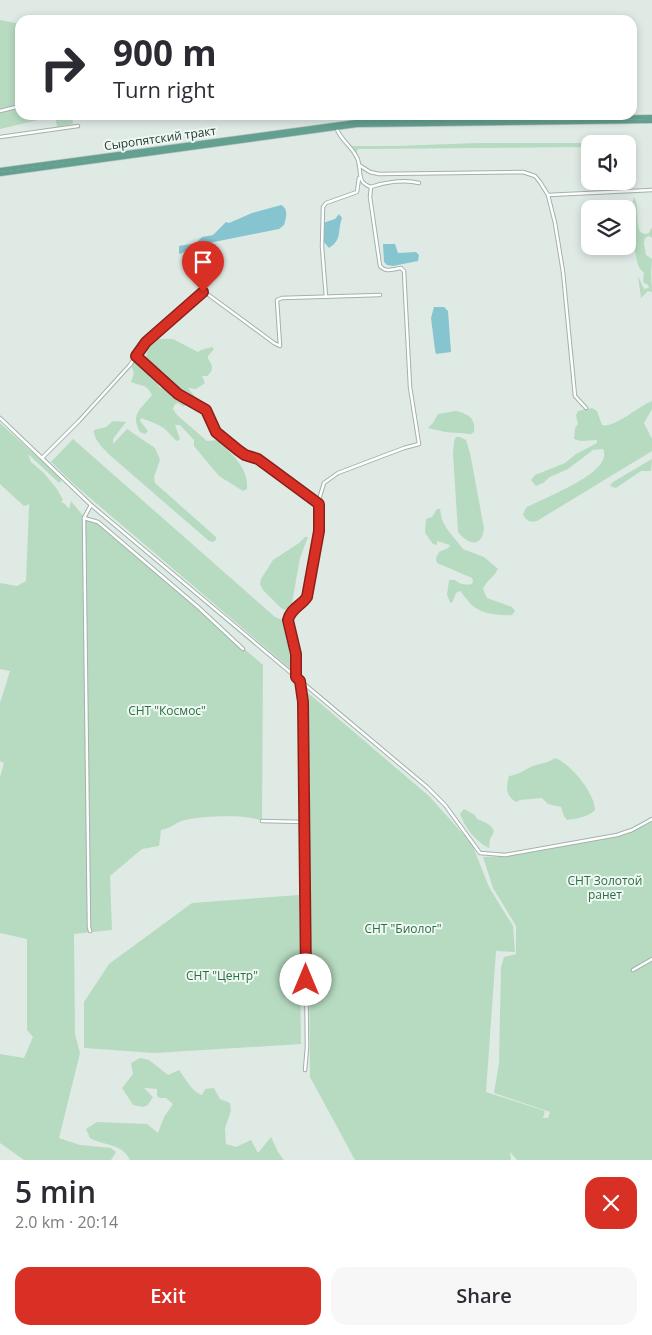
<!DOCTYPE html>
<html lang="en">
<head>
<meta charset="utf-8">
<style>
  :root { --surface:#fff; --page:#f7f7f7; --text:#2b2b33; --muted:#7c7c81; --accent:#d93025 }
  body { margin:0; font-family:"Open Sans",sans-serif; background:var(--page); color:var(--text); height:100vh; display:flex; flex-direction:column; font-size:19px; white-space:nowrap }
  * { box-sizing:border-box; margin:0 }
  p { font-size:16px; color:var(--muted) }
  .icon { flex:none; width:28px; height:28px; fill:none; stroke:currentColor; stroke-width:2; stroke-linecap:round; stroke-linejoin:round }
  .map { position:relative; height:1160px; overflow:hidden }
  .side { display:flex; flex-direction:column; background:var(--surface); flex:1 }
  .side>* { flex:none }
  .banner { position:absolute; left:15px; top:15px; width:622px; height:105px; border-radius:15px; box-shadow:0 2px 8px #0003; background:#fff; color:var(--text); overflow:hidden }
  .buttons { position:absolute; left:581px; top:135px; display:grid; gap:10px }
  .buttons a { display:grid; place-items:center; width:55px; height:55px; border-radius:10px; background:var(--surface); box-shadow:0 2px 8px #0003; font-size:25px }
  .pin { position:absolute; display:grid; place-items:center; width:42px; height:42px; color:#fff; margin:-51px -21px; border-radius:50% 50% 50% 0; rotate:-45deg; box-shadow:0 0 5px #0007 }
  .pin .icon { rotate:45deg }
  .me { position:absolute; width:55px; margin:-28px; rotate:0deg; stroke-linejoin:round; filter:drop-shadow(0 0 4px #0008) }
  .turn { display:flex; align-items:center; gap:18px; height:105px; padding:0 15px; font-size:22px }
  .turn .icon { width:65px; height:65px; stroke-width:2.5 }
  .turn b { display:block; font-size:35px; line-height:42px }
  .round { display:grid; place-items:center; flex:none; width:52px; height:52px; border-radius:15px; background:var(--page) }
  .summary { display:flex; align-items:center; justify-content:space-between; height:85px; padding:0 15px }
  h1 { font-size:30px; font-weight:600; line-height:38px }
  .action { display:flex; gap:10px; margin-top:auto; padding:10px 15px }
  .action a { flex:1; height:58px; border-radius:15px; background:var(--accent); color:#fff; font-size:20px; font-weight:600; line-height:58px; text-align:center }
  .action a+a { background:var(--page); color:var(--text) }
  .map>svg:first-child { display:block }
  .green { fill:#b7dbc1 }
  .water { fill:#86c5d0 }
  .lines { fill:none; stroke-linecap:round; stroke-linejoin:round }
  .minor-casing { stroke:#a2b2ac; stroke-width:4.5 }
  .primary-casing { stroke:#bcc4c2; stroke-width:5.5 }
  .minor { stroke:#fff; stroke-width:2.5 }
  .primary { stroke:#63a090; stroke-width:4 }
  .route-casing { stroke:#8d1f18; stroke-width:12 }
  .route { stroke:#d93025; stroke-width:9 }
  .labels { text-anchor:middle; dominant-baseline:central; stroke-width:4; stroke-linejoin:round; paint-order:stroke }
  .street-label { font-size:12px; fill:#203a33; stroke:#eff7f3 }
  .park-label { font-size:12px; fill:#2b7045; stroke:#eff7f3 }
</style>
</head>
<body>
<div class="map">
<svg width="652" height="1160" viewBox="0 0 652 1160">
  <rect width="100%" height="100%" fill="#dfeae5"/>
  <g class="green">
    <path d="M0,20L20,24V115H72L73,124L57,127L55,116L0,129Z"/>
    <path d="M478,143H618L626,144H590V147L363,149H358L356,153L352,146H396Z"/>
    <path d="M634,197C640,206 635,221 640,232L645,234L649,233L652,227V238L649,236L645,238L644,243L646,255L652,259L651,273L652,292L648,291L641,298L638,276L644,289L649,288L648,285L643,282L644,273C642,271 640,269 639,267C634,256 629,208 634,197Z"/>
    <path d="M158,339H173L198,352L201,350L212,347L214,349L208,356V359C213,365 214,371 207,376H202L205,383L196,389L188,388L201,404V406L189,400L186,402L184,407L178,403L175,404L173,409L177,415L207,441L219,440C231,455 249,467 247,489L243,491L219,476L194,446V440L180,425H175L180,439L177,441C173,438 172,436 168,432C162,425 149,421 141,418L140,421L148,431L145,434L140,432C130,414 141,409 152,395C146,383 142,387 131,382L134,373L131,365L134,361C146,364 153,378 160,388L165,386L168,387L170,385L169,382L146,360C146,350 150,344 158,339Z"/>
    <path d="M652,401V409L644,423L652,439V451L537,521C530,523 526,521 523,514L526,508C540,499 615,473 603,449L593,450L568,469L550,477L543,483L536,486L531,480L535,475L565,463L576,454L597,443V440L581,441L574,439L575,428L578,424L576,415L578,411L592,408L597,411L602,425C613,429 639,406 652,401Z"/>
    <path d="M456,411C468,414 476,418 474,432L471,434L445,432L428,428L433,423L438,414Z"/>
    <path d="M113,421L126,422L113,439V444L127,429L155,448L160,460L154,477L155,483L216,537V540L213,542L209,541L112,457C105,450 93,440 94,430L106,427Z"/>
    <path d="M0,423L62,479L60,483L58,482L28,454L31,462L44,473L57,489L63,500L61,502L65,504L69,509L71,501L84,517L93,519L129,548L263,665L262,821C247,814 203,816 185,820C176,822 170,829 161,830L159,846L142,849L110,876L112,930L74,934L75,1034L80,1053L59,1138L80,1145L111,1148L116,1152L111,1160H24L0,1143V1054L24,1058L33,1037L27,1030V939L0,933V777L4,763L0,761V703L10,671L0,669V583L17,586L26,581L29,506L30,504L24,506L0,484Z"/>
    <path d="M456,437H460L466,440L470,453L484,528C482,548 468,545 458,532L453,454L454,441Z"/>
    <path d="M73,439L275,617L283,620L290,643L293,671L76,486L51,462Z"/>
    <path d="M652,459L651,471H641L616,488L612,487L610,485L613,482Z"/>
    <path d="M437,509H440L442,520L447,529L463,549L484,557L498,569C494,577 486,581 483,589L487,598L512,607L515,611L512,615C501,616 482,614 473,606C468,602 465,596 460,591L456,593L452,603L450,602L447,595L449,580H455C461,585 465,585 472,584L473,581L472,578L437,563L436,558L439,552L448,548L450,545L437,541V545L433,544L425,533L426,519L432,517Z"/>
    <path d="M305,537H308L300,558L292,603L287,611L281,608L263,590L260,584L261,579L273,560L299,543Z"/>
    <path d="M307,692L429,796L472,844L489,887L513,926L515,952L496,951L486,1092L545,1111L543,1118H548L550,1112L494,1093L499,1063L501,967L504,957L516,954V926L493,888L483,857L508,856L625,835L652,821V1160H517L510,1152L511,1160H355L310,1077Z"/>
    <path d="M555,758C570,763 595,793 595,810C588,817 576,819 567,820L564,816L561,807L548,804L542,798L520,800L516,802C505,795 506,787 509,776C520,775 526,768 536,765C543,763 548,763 555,758Z"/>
    <path d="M464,809L475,815L477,819C484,822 492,824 494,832L490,839L489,848C475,841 466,829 460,814Z"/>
    <path d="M299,895L301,1044L154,1053L84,1048V1002L109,964L192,903Z"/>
    <path d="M140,1058L149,1060L168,1075L179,1070C186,1079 191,1091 202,1095L205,1089L214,1088L220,1099L230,1103L231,1111L225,1128L226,1144L236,1147L251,1140L258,1153L271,1137L278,1152L284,1160H130C122,1143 104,1146 90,1138L86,1129L97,1122L147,1124L158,1133L164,1117L173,1104L166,1098H160L157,1096V1089L144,1088L153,1097L148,1105L143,1107L133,1105L122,1088L133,1074L131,1063Z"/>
  </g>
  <g class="water">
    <path d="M281,205C289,209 286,218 284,225L279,229L199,245L180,254L179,253V246L196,243L202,237L213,235L226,222L229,223L252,213Z"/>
    <path d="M339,214L342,218C337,231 343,239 329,248L324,242L323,223L335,219Z"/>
    <path d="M383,244H395L398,253L416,252L419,255L418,261L393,266L387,265L384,262Z"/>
    <path d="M434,307H444L448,311L451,352L436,354L435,350L431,318Z"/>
  </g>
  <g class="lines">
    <g class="minor-casing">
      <g id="minor">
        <path d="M0,111L20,106"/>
        <path d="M336,127C341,142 353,146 358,160C362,172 356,182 371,187C385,182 405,179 419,183"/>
        <path d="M0,137L78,126"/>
        <path d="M359,165L370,172L379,174L523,172L535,176L540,182L548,195L555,223L563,272L575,396L586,408"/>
        <path d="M548,195L652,190"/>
        <path d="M326,297L322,247L323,207L326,203L357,192L359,178"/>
        <path d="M136,357L178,394L206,410L216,432L238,450L245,455L258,459L319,504"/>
        <path d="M0,418L91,505L427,787L445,805L480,853L505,855L617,835L632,830L652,819"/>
        <path d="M42,458L79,421L130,365L146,342L201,293H206L274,343L280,346L277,300L282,298L380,295"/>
        <path d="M84,518L98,522L198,607L243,649"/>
        <path d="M296,677V653L288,620L291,611L303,603L307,597L319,531L320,496L324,483L338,473L404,448L419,444L410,387L404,271L401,268C393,269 386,273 380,266L370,197L371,187"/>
        <path d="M301,682L303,702L307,1047L305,1070"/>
        <path d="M262,821L304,822"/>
        <path d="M90,931L89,927L84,518L91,505"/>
        <path d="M633,970L652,959"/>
      </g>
    </g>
    <g class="primary-casing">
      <g id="primary">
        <path d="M0,170L356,122L652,117"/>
        <path d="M0,174L357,125L652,121"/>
      </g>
    </g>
    <use href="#minor" class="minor"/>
    <use href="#primary" class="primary"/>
  </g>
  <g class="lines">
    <g class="route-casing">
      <path id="route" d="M203,292L146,342L136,356L178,394L206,410L216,432L238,450L245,455L258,459L319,504V531L307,597C301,606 291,608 288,620L296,654V677L300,681L303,702L306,980"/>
    </g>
    <use href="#route" class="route"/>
  </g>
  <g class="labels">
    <g class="street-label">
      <text transform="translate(160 138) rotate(-8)">Сыропятский тракт</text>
    </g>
    <g class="park-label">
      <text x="167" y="710">СНТ "Космос"</text>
      <text x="605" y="880">СНТ Золотой<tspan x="605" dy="14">ранет</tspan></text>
      <text x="403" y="928">СНТ "Биолог"</text>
      <text x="222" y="975">СНТ "Центр"</text>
    </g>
  </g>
</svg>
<div class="buttons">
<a><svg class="icon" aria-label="sound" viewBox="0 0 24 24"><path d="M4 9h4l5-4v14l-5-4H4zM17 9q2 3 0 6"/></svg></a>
<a><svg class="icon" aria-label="layers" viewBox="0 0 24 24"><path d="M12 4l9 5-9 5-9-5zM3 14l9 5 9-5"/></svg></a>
</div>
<div class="pin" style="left:203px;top:292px;background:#d93025"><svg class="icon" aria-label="arrive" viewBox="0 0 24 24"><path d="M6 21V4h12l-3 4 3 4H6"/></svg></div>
<svg class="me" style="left:306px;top:980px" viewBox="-20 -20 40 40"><circle r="19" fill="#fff"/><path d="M0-13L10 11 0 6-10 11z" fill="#d93025"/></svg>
<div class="banner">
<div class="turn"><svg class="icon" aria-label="right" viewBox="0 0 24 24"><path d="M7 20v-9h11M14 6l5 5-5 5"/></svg><div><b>900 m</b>Turn right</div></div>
</div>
</div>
<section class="side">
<div class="summary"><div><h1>5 min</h1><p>2.0 km · 20:14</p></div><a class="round" style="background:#d93025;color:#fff"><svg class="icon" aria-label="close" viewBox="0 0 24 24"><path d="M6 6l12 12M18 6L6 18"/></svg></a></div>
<div class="action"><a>Exit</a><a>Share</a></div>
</section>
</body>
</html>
